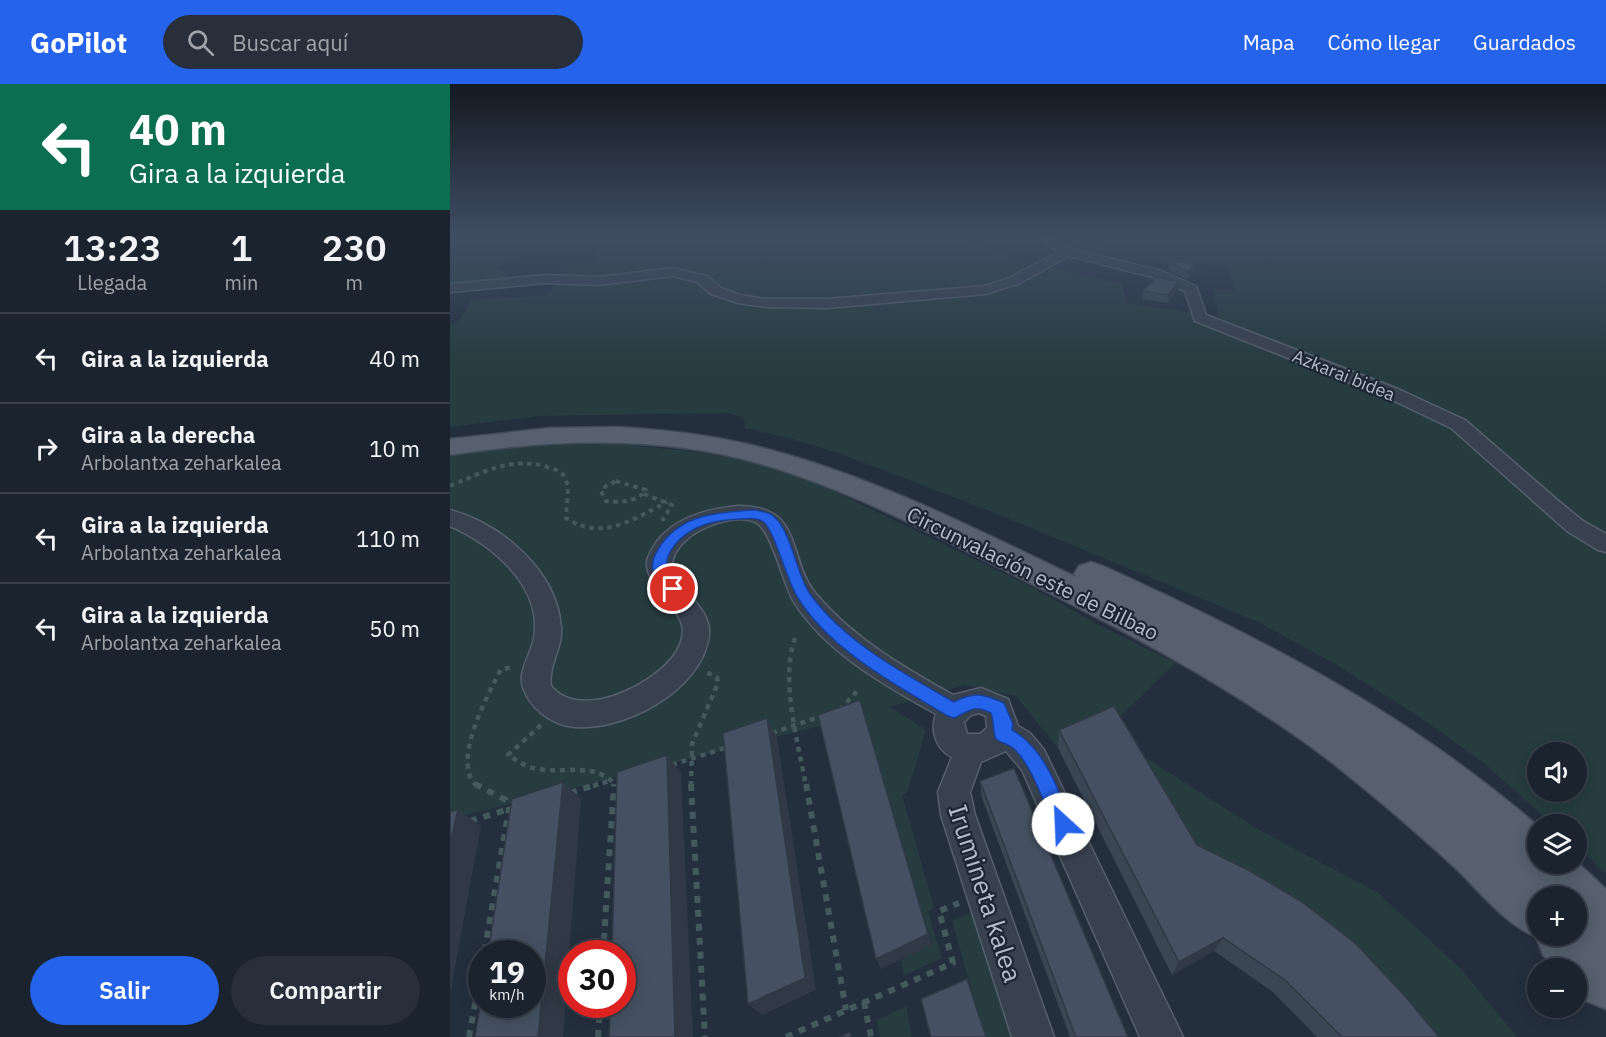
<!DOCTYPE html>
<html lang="es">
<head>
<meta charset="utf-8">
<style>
  :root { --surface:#1b232e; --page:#282f3a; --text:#f1f3f6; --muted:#a0a4aa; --line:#39404a; --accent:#2563eb }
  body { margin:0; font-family:"IBM Plex Sans",sans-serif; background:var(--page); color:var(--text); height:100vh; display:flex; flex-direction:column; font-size:22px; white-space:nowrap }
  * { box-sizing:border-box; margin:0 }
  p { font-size:20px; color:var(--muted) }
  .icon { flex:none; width:33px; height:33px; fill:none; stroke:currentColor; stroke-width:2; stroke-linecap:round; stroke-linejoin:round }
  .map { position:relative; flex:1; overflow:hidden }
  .drawer { display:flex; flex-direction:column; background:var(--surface); width:450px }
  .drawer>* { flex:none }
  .top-card { background:#0b6e4f; color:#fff; overflow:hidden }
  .tools { position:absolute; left:1077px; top:658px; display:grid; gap:12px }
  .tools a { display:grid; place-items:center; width:60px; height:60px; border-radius:50%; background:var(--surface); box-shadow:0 3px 15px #0003,0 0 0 2px var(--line); font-size:30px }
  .speed { position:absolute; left:18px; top:856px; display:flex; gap:12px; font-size:30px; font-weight:700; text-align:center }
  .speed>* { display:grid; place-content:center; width:78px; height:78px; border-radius:50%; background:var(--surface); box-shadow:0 3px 15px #0003,0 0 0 2px var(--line); line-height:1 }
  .speed small { font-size:15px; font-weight:400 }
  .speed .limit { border:9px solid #d22; background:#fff; color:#111 }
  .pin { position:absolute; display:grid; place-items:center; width:51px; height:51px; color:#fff; margin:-26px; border:3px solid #fff; border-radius:50%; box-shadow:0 2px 6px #0007 }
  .me { position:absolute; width:66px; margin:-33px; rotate:335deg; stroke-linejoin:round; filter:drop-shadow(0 0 4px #0008) }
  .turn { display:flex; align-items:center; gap:21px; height:126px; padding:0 30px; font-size:27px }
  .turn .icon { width:78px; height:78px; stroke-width:2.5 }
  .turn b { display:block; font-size:42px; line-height:51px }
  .eta { display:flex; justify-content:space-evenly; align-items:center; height:102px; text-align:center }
  .eta b { font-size:36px; font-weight:600; line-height:42px }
  .action { display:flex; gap:12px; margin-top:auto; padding:12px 30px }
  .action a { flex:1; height:69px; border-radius:36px; background:var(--accent); color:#fff; font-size:24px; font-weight:600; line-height:69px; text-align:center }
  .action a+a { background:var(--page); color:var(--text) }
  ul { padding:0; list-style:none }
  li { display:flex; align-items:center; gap:18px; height:90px; padding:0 30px; border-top:2px solid var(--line) }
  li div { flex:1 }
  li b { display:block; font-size:22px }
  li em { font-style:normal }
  header { display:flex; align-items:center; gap:36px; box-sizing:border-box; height:84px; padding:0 30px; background:var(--accent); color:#fff }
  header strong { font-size:28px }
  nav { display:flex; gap:33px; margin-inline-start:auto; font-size:21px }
  .search { width:420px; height:54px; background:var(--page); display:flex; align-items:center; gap:15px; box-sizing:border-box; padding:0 21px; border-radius:33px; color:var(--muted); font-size:22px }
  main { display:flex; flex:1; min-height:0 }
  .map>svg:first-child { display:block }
  .green { fill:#263c3f; fill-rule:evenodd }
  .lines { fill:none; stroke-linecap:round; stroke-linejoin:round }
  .minor-casing { stroke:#565f6c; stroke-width:3 }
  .primary-casing { stroke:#414a57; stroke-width:3 }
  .path-far2 { stroke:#44595c; stroke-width:4; stroke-dasharray:4.5 4.5; stroke-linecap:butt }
  .path-far1 { stroke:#44595c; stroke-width:4.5; stroke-dasharray:5 5; stroke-linecap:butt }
  .path { stroke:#44595c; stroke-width:6; stroke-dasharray:7 7; stroke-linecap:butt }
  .minor { fill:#38414e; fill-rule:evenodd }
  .primary { fill:#56606e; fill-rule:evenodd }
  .wall { fill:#3b4654 }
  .shaded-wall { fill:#303945 }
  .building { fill:#455162; stroke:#303945; stroke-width:1.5 }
  .route { fill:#2563eb; stroke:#184099; stroke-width:1.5 }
  .labels { text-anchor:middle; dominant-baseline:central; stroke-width:4.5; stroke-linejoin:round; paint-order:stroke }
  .far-street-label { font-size:18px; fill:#b4bcc9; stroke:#1d2633 }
  .street-label { font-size:21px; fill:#b4bcc9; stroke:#1d2633 }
  .near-street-label { font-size:26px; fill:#b4bcc9; stroke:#1d2633 }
</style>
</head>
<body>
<header>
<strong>GoPilot</strong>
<div class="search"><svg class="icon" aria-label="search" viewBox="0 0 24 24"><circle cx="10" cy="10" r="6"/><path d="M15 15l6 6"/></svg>Buscar aquí</div>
<nav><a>Mapa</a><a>Cómo llegar</a><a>Guardados</a></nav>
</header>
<main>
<section class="drawer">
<div class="top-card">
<div class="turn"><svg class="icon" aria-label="left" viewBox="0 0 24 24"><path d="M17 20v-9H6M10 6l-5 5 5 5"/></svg><div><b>40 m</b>Gira a la izquierda</div></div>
</div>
<div class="eta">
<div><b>13:23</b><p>Llegada</p></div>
<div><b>1</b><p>min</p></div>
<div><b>230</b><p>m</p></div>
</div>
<ul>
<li><svg class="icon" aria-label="left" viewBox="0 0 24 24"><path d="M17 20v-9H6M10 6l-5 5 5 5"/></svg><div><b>Gira a la izquierda</b></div><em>40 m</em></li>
<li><svg class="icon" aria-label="right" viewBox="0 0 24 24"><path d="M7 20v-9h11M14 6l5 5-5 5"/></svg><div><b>Gira a la derecha</b><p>Arbolantxa zeharkalea</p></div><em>10 m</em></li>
<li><svg class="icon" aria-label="left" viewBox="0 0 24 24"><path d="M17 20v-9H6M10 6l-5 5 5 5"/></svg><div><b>Gira a la izquierda</b><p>Arbolantxa zeharkalea</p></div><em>110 m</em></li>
<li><svg class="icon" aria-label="left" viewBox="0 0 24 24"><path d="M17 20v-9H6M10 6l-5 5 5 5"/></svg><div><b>Gira a la izquierda</b><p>Arbolantxa zeharkalea</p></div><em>50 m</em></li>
</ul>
<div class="action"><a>Salir</a><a>Compartir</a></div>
</section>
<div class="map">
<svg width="1156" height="953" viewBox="0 0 1156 953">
  <rect width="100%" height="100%" fill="#242f3e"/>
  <g class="green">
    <path d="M0,153H533L523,158L575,177L672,200L677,219L769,233L763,205L784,206L778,182L690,179L623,164L649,157L643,153H1156V790L1127,762L1126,741H1103L1034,679L971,634L885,580L808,538L535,425L388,369L336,353L295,344L294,334L277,329L89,332L0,343V241L7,239L22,216L98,211L116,182L143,179L149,163L90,169L46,183L59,191L0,211ZM1088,669H1126V708H1088Z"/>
    <path d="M102,359L170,360L238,367L289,375L365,398L578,501L647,540L726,579L666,636L608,664L566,612L514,601L440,623L476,646L457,709L452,711L484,824L478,827L492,874L454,891L451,876L482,860L414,631L0,735V372L42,365Z"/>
    <path d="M671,658L809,746L927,808L1011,885L1067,953H961L740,777Z"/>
    <path d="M522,828L564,953H535L502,837Z"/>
    <path d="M456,922L462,953H430L427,936Z"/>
  </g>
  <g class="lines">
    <g class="minor-casing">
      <g id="minor">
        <path d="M587,153H601L621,165L712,187L746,202L756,231L948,305L1015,336L1112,420L1133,437L1156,450V468L1148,466L1117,447L1001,344L936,313L745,237L735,207L702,193L619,172L570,199L536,210L377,224L315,223L288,219L261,210L247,198L223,192L149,201L96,199L0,208V200L96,191L149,193L223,184L257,192L271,204L290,211L315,215H377L536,202L561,193L608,168Z"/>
        <path d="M288,422C355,422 336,473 366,510C403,554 453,583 503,611L531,604L558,615L568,642L580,649L594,666L733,953H690L572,686L556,667L531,678L520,708L525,731L604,953H562L491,731L488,708L502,673C486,666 480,646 486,630C435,601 376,569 344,518C333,500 321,444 305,438C285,429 248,443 234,458C196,495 263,513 259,551C253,607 169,651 118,642C99,638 81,624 74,606C66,589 81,571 84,554C93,502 41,460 0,442V426C52,440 107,487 111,543C113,564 98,581 101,602C113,616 128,618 146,616C176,613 240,578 232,541C227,521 190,495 198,474C211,437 254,425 288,422ZM529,629L536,632L537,644L530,650H517L514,638L521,631Z"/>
      </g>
    </g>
    <g class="primary-casing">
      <path id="primary" d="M168,343C217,346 265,351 313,364C422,392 524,444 626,493L624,490L629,482L641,478L653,482C810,553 956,628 1088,742V780H1126V777L1156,805V925L1136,917L1126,906V885H1107L1093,871L1086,853C1053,839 1028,805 1002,781C963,745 922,710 880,677C777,599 660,539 544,481C457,437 367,390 270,370C181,352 90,357 0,371V355L100,344ZM1088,813H1126V852H1088Z"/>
    </g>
    <g class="path-far2">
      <path d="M166,397L196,406C188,418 169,419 156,417L151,407L156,402Z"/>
      <path d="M0,402C31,389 59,373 94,382C100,384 110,386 114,392C121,403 116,422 116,434C151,458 184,435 217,418"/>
      <path d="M194,410L222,421L212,437"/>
    </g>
    <g class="path-far1">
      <path d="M345,554C330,596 348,658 356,702"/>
      <path d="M390,626L408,606"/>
      <path d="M91,641L58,671C67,677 76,683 88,685C115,690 142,678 164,699V702"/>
      <path d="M322,649L372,632"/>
      <path d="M222,681L278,663"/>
      <path d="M27,702C0,679 38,611 51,585L64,583"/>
      <path d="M143,702L162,696"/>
      <path d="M241,702L242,660L268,599L267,593L253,587"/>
    </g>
    <g class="path">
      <path d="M25,700L56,716L59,725L34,870"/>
      <path d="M241,700L255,953"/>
      <path d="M356,700L396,926"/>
      <path d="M120,709L148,700"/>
      <path d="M20,737L59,725"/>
      <path d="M153,870L164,700"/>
      <path d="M414,918L421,953"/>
      <path d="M19,953L32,882"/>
      <path d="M148,953L150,921"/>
      <path d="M336,953L503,879L489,827L509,819"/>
    </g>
    <use href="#minor" class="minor"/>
    <use href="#primary" class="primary"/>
  </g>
  <g class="wall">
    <path d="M719,178L745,179L744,187L737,195L718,186Z"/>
    <path d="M728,206L717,219L692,215L693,207Z"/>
    <path d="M609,646L747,761L989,953H867L823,908L764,867L722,891L608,664Z"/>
    <path d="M530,697L678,953H620L532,714Z"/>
  </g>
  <g class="shaded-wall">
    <path d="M745,179L744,187L737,195L738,188Z"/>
    <path d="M729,198L728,206L717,219L718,211Z"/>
    <path d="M414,631L482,861L431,885L426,875Z"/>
    <path d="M317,634L327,653L366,906L312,931L298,920Z"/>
    <path d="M217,671L231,689L243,953H225Z"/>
    <path d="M113,698L131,715L113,953H88Z"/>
    <path d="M8,725L31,742L0,910V761Z"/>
    <path d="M773,854L764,867L722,891L729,878Z"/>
  </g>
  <g class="building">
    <path d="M719,178L745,179L738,188Z"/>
    <path d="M706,193L729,198L718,211L693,207Z"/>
    <path d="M410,616L478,850L426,875L368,631Z"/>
    <path d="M664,622L747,761L798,786L852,818L905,859L954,911L989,953H892L835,896L773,854L729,878L609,646Z"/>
    <path d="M317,634L355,894L298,920L273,649Z"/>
    <path d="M217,671L225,953H159L160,921H172V870H162L167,688Z"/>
    <path d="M564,684L678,953H626L530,697Z"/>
    <path d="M113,698L88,953H25L32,911V921H82V870H38L62,715Z"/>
    <path d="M8,725L0,761V728Z"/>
    <path d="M517,895L536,953H481L471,915Z"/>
    <path d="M400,948L401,953H389Z"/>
  </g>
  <linearGradient id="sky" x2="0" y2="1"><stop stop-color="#141a22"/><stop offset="0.53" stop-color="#3f4d63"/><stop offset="1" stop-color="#3f4d63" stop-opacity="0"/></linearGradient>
  <rect width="1156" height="287" fill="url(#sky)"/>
  <path class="route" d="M305,426C310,427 318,428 322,431C341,444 346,490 360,510C396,559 453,589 504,618C524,607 534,610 554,619L563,640L562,646C594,663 609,707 622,740L620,746L613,749L606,746C595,723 582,680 563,664C558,660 551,659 546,655C543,652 544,636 541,629C522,620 521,627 504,634L498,632C447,602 379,565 348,514C337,498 324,443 312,437C305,433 297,435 289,435C265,436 240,441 224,462C209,482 220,488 230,505L228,509H218C213,502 204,494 203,486C201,477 205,471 209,464C230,430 269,428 305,426Z"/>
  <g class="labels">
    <g class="far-street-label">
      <text transform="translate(894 291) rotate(22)">Azkarai bidea</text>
    </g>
    <g class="street-label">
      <text transform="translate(583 489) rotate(26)">Circunvalación este de Bilbao</text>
    </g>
    <g class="near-street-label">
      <text transform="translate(536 809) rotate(72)">Irumineta kalea</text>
    </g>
  </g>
</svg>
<div class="tools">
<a><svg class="icon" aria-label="sound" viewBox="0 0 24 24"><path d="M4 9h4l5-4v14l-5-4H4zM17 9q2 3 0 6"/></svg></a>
<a><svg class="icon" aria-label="layers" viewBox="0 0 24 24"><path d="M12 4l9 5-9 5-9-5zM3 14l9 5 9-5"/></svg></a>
<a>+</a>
<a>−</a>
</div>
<div class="speed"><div>19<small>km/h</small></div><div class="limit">30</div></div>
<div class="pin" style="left:223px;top:505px;background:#d93025"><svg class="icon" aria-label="arrive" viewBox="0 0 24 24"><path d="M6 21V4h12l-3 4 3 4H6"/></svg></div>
<svg class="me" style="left:613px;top:740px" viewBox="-20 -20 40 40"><circle r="19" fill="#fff"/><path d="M0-13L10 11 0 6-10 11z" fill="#2563eb"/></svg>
</div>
</main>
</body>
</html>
